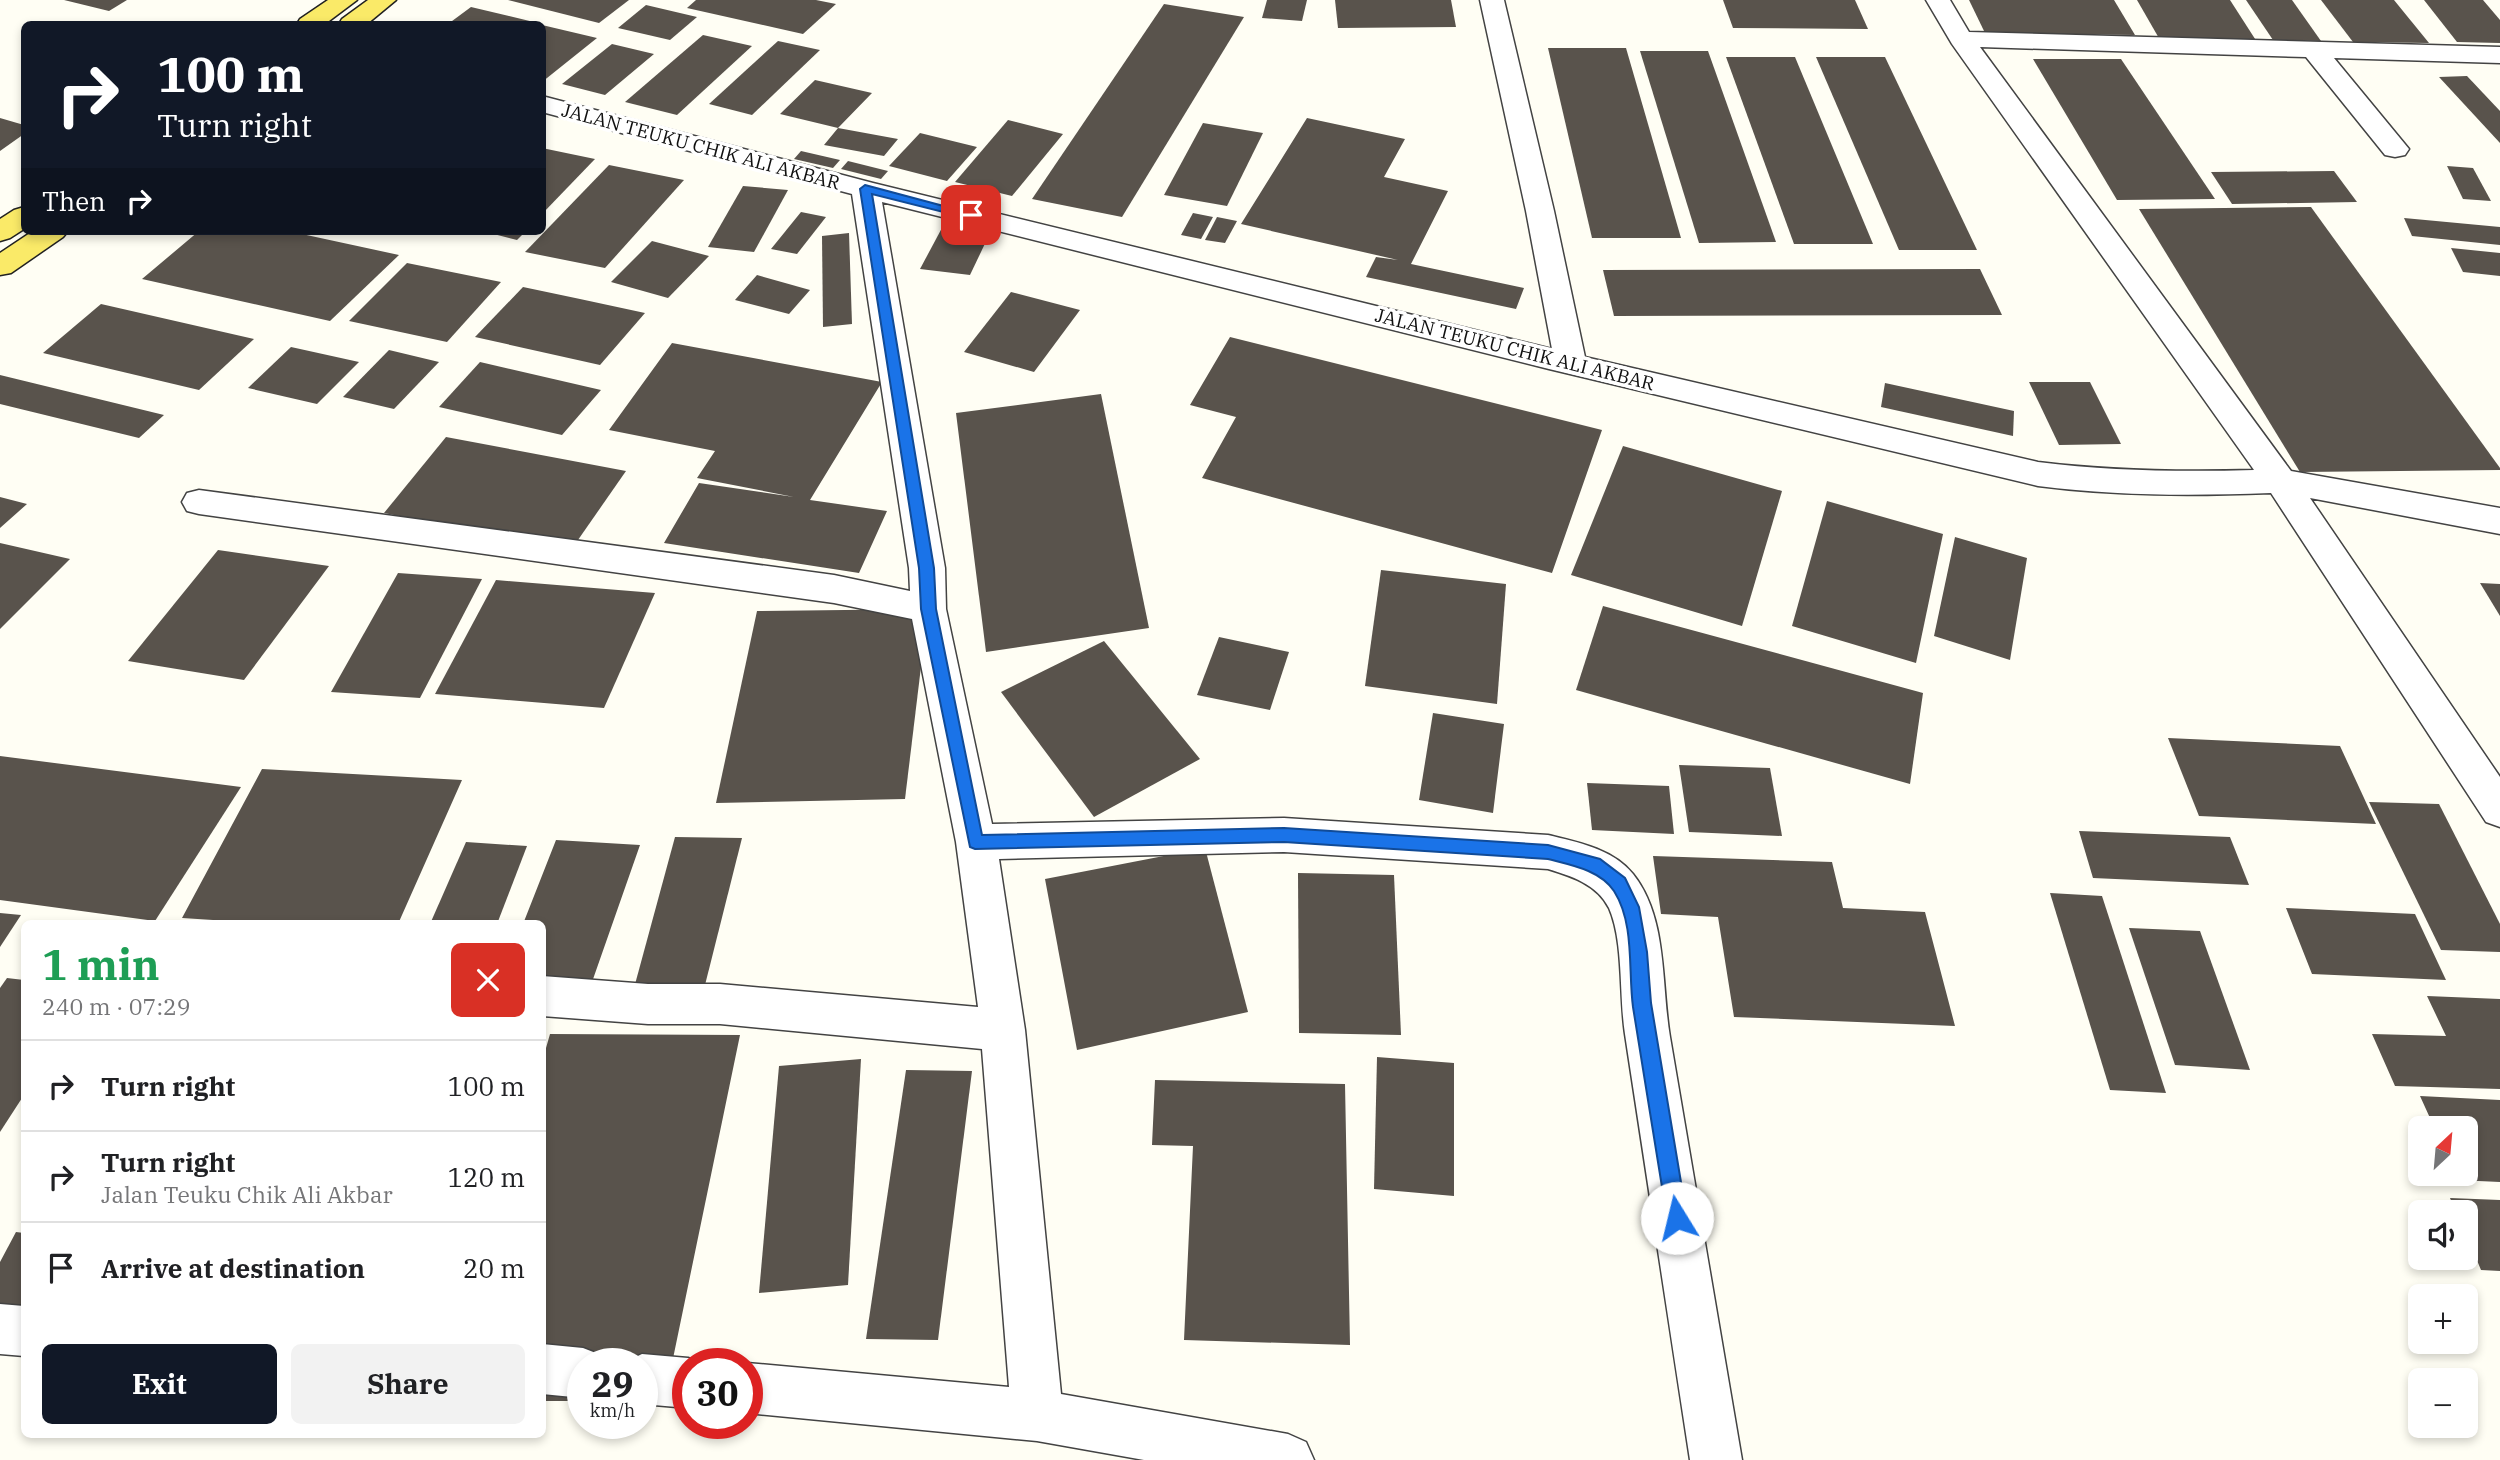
<!DOCTYPE html>
<html lang="en">
<head>
<meta charset="utf-8">
<style>
  :root { --surface:#fff; --page:#f2f2f2; --text:#202124; --muted:#757577; --line:#e0e0e0; --accent:#111827 }
  body { margin:0; font-family:"IBM Plex Serif",serif; background:var(--page); color:var(--text); height:100vh; display:flex; flex-direction:column; font-size:26px; white-space:nowrap }
  * { box-sizing:border-box; margin:0 }
  p { font-size:23px; color:var(--muted) }
  .icon { flex:none; width:38px; height:38px; fill:none; stroke:currentColor; stroke-width:2; stroke-linecap:round; stroke-linejoin:round }
  .map { position:relative; flex:1; overflow:hidden }
  .details { position:absolute; left:21px; top:920px; width:525px; height:518px; display:flex; flex-direction:column; background:var(--surface); border-radius:10px; box-shadow:0 4px 10px #0003 }
  .details>* { flex:none }
  .top-card { position:absolute; left:21px; top:21px; width:525px; height:214px; border-radius:10px; box-shadow:0 4px 10px #0003; background:#111827; color:#fff; overflow:hidden }
  .needle { width:46px; rotate:26deg }
  .fabs { position:absolute; left:2408px; top:1116px; display:grid; gap:14px }
  .fabs a { display:grid; place-items:center; width:70px; height:70px; border-radius:10px; background:var(--surface); box-shadow:0 4px 10px #0003; font-size:35px }
  .speed { position:absolute; left:567px; top:1348px; display:flex; gap:14px; font-size:35px; font-weight:700; text-align:center }
  .speed>* { display:grid; place-content:center; width:91px; height:91px; border-radius:50%; background:var(--surface); box-shadow:0 4px 10px #0003; line-height:1 }
  .speed small { font-size:18px; font-weight:400 }
  .speed .limit { border:10px solid #d22; background:#fff; color:#111 }
  .pin { position:absolute; display:grid; place-items:center; width:60px; height:60px; color:#fff; margin:-30px; border-radius:14px; box-shadow:0 4px 10px #0006 }
  .me { position:absolute; width:77px; margin:-38px; rotate:351deg; stroke-linejoin:round; filter:drop-shadow(0 0 5px #0008) }
  .turn { display:flex; align-items:center; gap:24px; height:147px; padding:0 21px; font-size:32px }
  .turn .icon { width:91px; height:91px; stroke-width:2.5 }
  .turn b { display:block; font-size:49px; line-height:60px }
  .then { display:flex; align-items:center; height:66px; padding:0 21px; background:#0003; gap:14px; font-size:26px }
  .round { display:grid; place-items:center; flex:none; width:74px; height:74px; border-radius:10px; background:var(--page) }
  .summary { display:flex; align-items:center; justify-content:space-between; height:119px; padding:0 21px }
  h1 { font-size:42px; font-weight:800; line-height:52px; color:#1e9e55 }
  .action { display:flex; gap:14px; margin-top:auto; padding:14px 21px }
  .action a { flex:1; height:80px; border-radius:10px; background:var(--accent); color:#fff; font-size:28px; font-weight:800; line-height:80px; text-align:center }
  .action a+a { background:var(--page); color:var(--text) }
  ul { padding:0; list-style:none }
  li { display:flex; align-items:center; gap:21px; height:91px; padding:0 21px; border-top:2px solid var(--line) }
  li div { flex:1 }
  li b { display:block; font-size:26px }
  li em { font-style:normal }
  .map>svg:first-child { display:block }
  .building { fill:#59534c }
  .lines { fill:none; stroke-linecap:round; stroke-linejoin:round }
  .minor-casing { stroke:#434343; stroke-width:3 }
  .major-casing { stroke:#212121; stroke-width:3 }
  .minor { fill:#fff; fill-rule:evenodd }
  .major { fill:#faea68; fill-rule:evenodd }
  .route { fill:#1a73e8; stroke:#114b97; stroke-width:2 }
  .labels { text-anchor:middle; dominant-baseline:central; stroke-width:7; stroke-linejoin:round; paint-order:stroke }
  .street-label { font-size:19px; fill:#101010; stroke:#fff }
</style>
</head>
<body>
<div class="map">
<svg width="2500" height="1460" viewBox="0 0 2500 1460">
  <rect width="100%" height="100%" fill="#fffef4"/>
  <g class="building">
    <path d="M64,0H127L109,11Z"/>
    <path d="M508,0H629L599,23Z"/>
    <path d="M696,0H816L836,4L803,34L687,8Z"/>
    <path d="M1267,0H1307L1302,21L1262,18Z"/>
    <path d="M1335,0H1451L1456,27L1338,28Z"/>
    <path d="M1723,0H1855L1868,29L1733,28Z"/>
    <path d="M1969,0H2114L2135,35L1985,33Z"/>
    <path d="M2137,0H2230L2257,42L2160,40Z"/>
    <path d="M2246,0H2292L2321,41L2273,40Z"/>
    <path d="M2321,0H2394L2429,43L2353,42Z"/>
    <path d="M2424,0H2483L2500,20V43L2457,42Z"/>
    <path d="M1164,4L1244,17L1122,217L1032,199Z"/>
    <path d="M646,5L697,17L670,40L618,28Z"/>
    <path d="M471,7L538,23V24H448Z"/>
    <path d="M542,25L597,38L542,82Z"/>
    <path d="M703,35L752,46L677,115L625,102Z"/>
    <path d="M778,41L820,50L752,115L709,104Z"/>
    <path d="M612,44L654,54L605,95L562,84Z"/>
    <path d="M1548,48H1626L1681,238H1592Z"/>
    <path d="M1640,51H1708L1776,242L1699,243Z"/>
    <path d="M1726,57H1795L1873,244H1794Z"/>
    <path d="M1816,57H1885L1977,250H1899Z"/>
    <path d="M2033,59H2121L2215,199L2117,200Z"/>
    <path d="M2467,76L2500,111V143L2439,77Z"/>
    <path d="M815,80L872,93L838,128L898,139L884,156L824,145L838,128L780,114Z"/>
    <path d="M0,118L24,125V134L0,151Z"/>
    <path d="M1307,118L1405,139L1384,177L1448,191L1411,264L1524,288L1516,309L1366,277L1376,257L1398,260L1241,224Z"/>
    <path d="M1008,120L1063,134L1012,196L955,182Z"/>
    <path d="M1203,123L1263,133L1227,206L1164,195Z"/>
    <path d="M920,133L977,147L947,181L889,166Z"/>
    <path d="M542,148L595,159L542,214Z"/>
    <path d="M801,151L840,160L833,168L794,159Z"/>
    <path d="M848,161L888,171L881,179L841,169Z"/>
    <path d="M609,165L684,180L605,268L525,252Z"/>
    <path d="M2447,166L2473,168L2491,201L2463,199Z"/>
    <path d="M2334,171L2357,202L2232,204L2211,172Z"/>
    <path d="M743,186L788,190L754,252L708,247Z"/>
    <path d="M2311,207L2500,468V470L2300,472L2139,209Z"/>
    <path d="M801,212L826,217L797,254L771,249Z"/>
    <path d="M1193,213L1213,217L1201,239L1181,235Z"/>
    <path d="M1217,217L1237,221L1225,243L1205,240Z"/>
    <path d="M2404,218L2500,227V245L2412,236Z"/>
    <path d="M943,226L991,231L970,275L920,269Z"/>
    <path d="M199,231H288L399,255L330,321L142,279Z"/>
    <path d="M482,231H526L517,240Z"/>
    <path d="M849,233L852,324L823,327L822,236Z"/>
    <path d="M652,241L709,256L668,298L611,282Z"/>
    <path d="M2451,248L2500,253V276L2463,272Z"/>
    <path d="M407,263L501,282L447,342L349,321Z"/>
    <path d="M1980,269L2002,315L1614,316L1603,270Z"/>
    <path d="M757,275L810,290L789,314L735,300Z"/>
    <path d="M523,287L580,299L645,313L600,365L475,337Z"/>
    <path d="M1011,292L1080,310L1034,372L964,352Z"/>
    <path d="M101,304L254,339L199,390L43,353Z"/>
    <path d="M1230,337L1602,430L1552,573L1202,478L1236,417L1190,405Z"/>
    <path d="M672,343L882,382L810,500L887,511L859,573L664,543L699,483L794,497L697,478L715,451L609,430Z"/>
    <path d="M291,347L359,362L317,404L248,388Z"/>
    <path d="M389,350L439,362L394,409L343,397Z"/>
    <path d="M480,362L601,390L562,435L439,407Z"/>
    <path d="M0,375L164,415L139,438L0,404Z"/>
    <path d="M2029,382H2090L2121,444L2059,445Z"/>
    <path d="M1885,383L2014,411L2013,436L1881,407Z"/>
    <path d="M1101,394L1149,628L986,652L956,413Z"/>
    <path d="M446,437L626,471L571,550L384,513Z"/>
    <path d="M1623,446L1782,491L1742,626L1571,575Z"/>
    <path d="M0,497L27,504L0,528Z"/>
    <path d="M1827,501L1943,534L1916,663L1792,626Z"/>
    <path d="M1955,537L2027,558L2010,660L1934,636Z"/>
    <path d="M0,543L70,559L0,629Z"/>
    <path d="M218,550L329,566L244,680L128,661Z"/>
    <path d="M1381,570L1506,584L1497,704L1365,686Z"/>
    <path d="M398,573L482,579L420,698L331,692Z"/>
    <path d="M496,580L655,593L604,708L435,694Z"/>
    <path d="M2480,583L2500,584V616Z"/>
    <path d="M1603,606L1923,693L1910,784L1576,690Z"/>
    <path d="M928,609L905,799L716,803L757,611Z"/>
    <path d="M1219,637L1289,652L1270,710L1197,695Z"/>
    <path d="M1104,641L1200,759L1094,817L1001,692Z"/>
    <path d="M1433,713L1504,724L1493,813L1419,800Z"/>
    <path d="M2168,738L2340,746L2376,824L2199,816Z"/>
    <path d="M0,756L241,787L155,921L0,900Z"/>
    <path d="M1679,765L1770,768L1782,836L1689,832Z"/>
    <path d="M262,769L462,780L398,924H243L244,922L182,918Z"/>
    <path d="M1587,783L1669,786L1674,834L1592,830Z"/>
    <path d="M2369,802L2439,804L2500,924V952L2441,950Z"/>
    <path d="M2079,831L2230,837L2249,885L2093,878Z"/>
    <path d="M675,837L742,838L704,989L634,988Z"/>
    <path d="M556,840L640,845L592,982L542,979V924H523Z"/>
    <path d="M466,842L527,846L497,924H430Z"/>
    <path d="M1205,848L1248,1012L1077,1050L1045,879Z"/>
    <path d="M1653,856L1832,862L1843,908L1925,912L1955,1026L1734,1017L1718,917L1661,914Z"/>
    <path d="M1298,873L1394,875L1401,1035L1299,1033Z"/>
    <path d="M2050,893L2102,896L2166,1093L2110,1090Z"/>
    <path d="M2286,908L2415,914L2446,980L2312,974Z"/>
    <path d="M0,913L21,915L0,947Z"/>
    <path d="M2129,928L2200,931L2250,1070L2175,1065Z"/>
    <path d="M7,978L24,980V1095L0,1132V988Z"/>
    <path d="M2427,996L2500,999V1089L2395,1086L2372,1034L2446,1036Z"/>
    <path d="M550,1034L740,1035L664,1402L642,1363H583V1401H542V1062Z"/>
    <path d="M1377,1057L1454,1063V1196L1374,1189Z"/>
    <path d="M861,1059L848,1285L759,1293L779,1066Z"/>
    <path d="M906,1070L972,1071L938,1340L866,1339Z"/>
    <path d="M1155,1080L1345,1084L1350,1345L1184,1340L1193,1146L1152,1145Z"/>
    <path d="M2420,1096L2500,1100V1182L2457,1180L2455,1174H2466V1129H2435Z"/>
    <path d="M2450,1198L2500,1200V1271L2481,1270L2466,1234V1213H2456Z"/>
    <path d="M16,1232L24,1233V1306L0,1305V1262Z"/>
  </g>
  <g class="lines">
    <g class="minor-casing">
      <g id="minor">
        <path d="M1480,0H1504L1554,211L1585,357L2038,462C2110,471 2181,472 2254,470L1952,44L1926,0H1950L1969,32L2500,47V63L2334,58L2409,149L2405,155L2395,157L2385,155L2306,57L1980,47L2291,471L2500,508V534L2310,498L2500,777V827L2486,822L2271,493C2192,496 2116,496 2038,486L1549,369L882,202L945,568L946,609L992,824L1284,818L1548,835C1577,842 1613,849 1633,874C1668,918 1661,984 1670,1037C1694,1178 1718,1319 1742,1460H1690C1668,1318 1647,1176 1625,1034C1619,996 1624,942 1609,908C1597,884 1571,876 1548,869L1284,852L999,859L1025,1030L1061,1394L1288,1434L1306,1442L1314,1460H1144L1037,1441L747,1413V1363L1009,1387L982,1049L720,1024H648L542,1016V976L648,984H720L978,1007L956,842L912,619L834,603L199,514L187,511L182,502L187,493L199,490L834,575L910,591L909,568L852,194L542,112V96L873,183L1552,349L1526,211Z"/>
        <path d="M0,1304L24,1306V1356L0,1354Z"/>
        <path d="M542,1344L583,1348L601,1355L604,1363H583V1398L542,1394Z"/>
        <path d="M642,1354L688,1358L702,1363H688V1408L642,1404V1363H623Z"/>
      </g>
    </g>
    <g class="major-casing">
      <g id="major">
        <path d="M328,0H357L325,24H297L300,19Z"/>
        <path d="M368,0H396L367,24H339L342,19Z"/>
        <path d="M24,207V229L10,238L0,241V219L14,210Z"/>
        <path d="M33,231H68L63,237L11,273L0,275V253Z"/>
      </g>
    </g>
    <use href="#minor" class="minor"/>
    <use href="#major" class="major"/>
  </g>
  <path class="route" d="M865,185L977,215L971,219L872,194L934,568L936,609L982,835L1284,828L1548,845L1600,859L1625,878L1639,907L1647,952L1651,1003L1687,1218L1684,1225L1677,1228L1670,1225L1667,1218C1656,1148 1644,1077 1633,1007C1628,970 1635,924 1614,891C1600,870 1571,865 1548,859L1284,842L975,849L970,847L921,609L919,568L860,189Z"/>
  <g class="labels">
    <g class="street-label">
      <text transform="translate(701 146) rotate(15)">JALAN TEUKU CHIK ALI AKBAR</text>
      <text transform="translate(1515 349) rotate(14)">JALAN TEUKU CHIK ALI AKBAR</text>
    </g>
  </g>
</svg>
<div class="fabs">
<a><svg class="needle" viewBox="-14 -14 28 28"><path d="M0-13l5 13h-10z" fill="#e53935"/><path d="M0 13l5-13h-10z" fill="#757577"/></svg></a>
<a><svg class="icon" aria-label="sound" viewBox="0 0 24 24"><path d="M4 9h4l5-4v14l-5-4H4zM17 9q2 3 0 6"/></svg></a>
<a>+</a>
<a>−</a>
</div>
<div class="speed"><div>29<small>km/h</small></div><div class="limit">30</div></div>
<div class="pin" style="left:971px;top:215px;background:#d93025"><svg class="icon" aria-label="arrive" viewBox="0 0 24 24"><path d="M6 21V4h12l-3 4 3 4H6"/></svg></div>
<svg class="me" style="left:1677px;top:1218px" viewBox="-20 -20 40 40"><circle r="19" fill="#fff"/><path d="M0-13L10 11 0 6-10 11z" fill="#1a73e8"/></svg>
<div class="top-card">
<div class="turn"><svg class="icon" aria-label="right" viewBox="0 0 24 24"><path d="M7 20v-9h11M14 6l5 5-5 5"/></svg><div><b>100 m</b>Turn right</div></div>
<div class="then">Then<svg class="icon" aria-label="right" viewBox="0 0 24 24"><path d="M7 20v-9h11M14 6l5 5-5 5"/></svg></div>
</div>
<section class="details">
<div class="summary"><div><h1>1 min</h1><p>240 m · 07:29</p></div><a class="round" style="background:#d93025;color:#fff"><svg class="icon" aria-label="close" viewBox="0 0 24 24"><path d="M6 6l12 12M18 6L6 18"/></svg></a></div>
<ul>
<li><svg class="icon" aria-label="right" viewBox="0 0 24 24"><path d="M7 20v-9h11M14 6l5 5-5 5"/></svg><div><b>Turn right</b></div><em>100 m</em></li>
<li><svg class="icon" aria-label="right" viewBox="0 0 24 24"><path d="M7 20v-9h11M14 6l5 5-5 5"/></svg><div><b>Turn right</b><p>Jalan Teuku Chik Ali Akbar</p></div><em>120 m</em></li>
<li><svg class="icon" aria-label="arrive" viewBox="0 0 24 24"><path d="M6 21V4h12l-3 4 3 4H6"/></svg><div><b>Arrive at destination</b></div><em>20 m</em></li>
</ul>
<div class="action"><a>Exit</a><a>Share</a></div>
</section>
</div>
</body>
</html>
